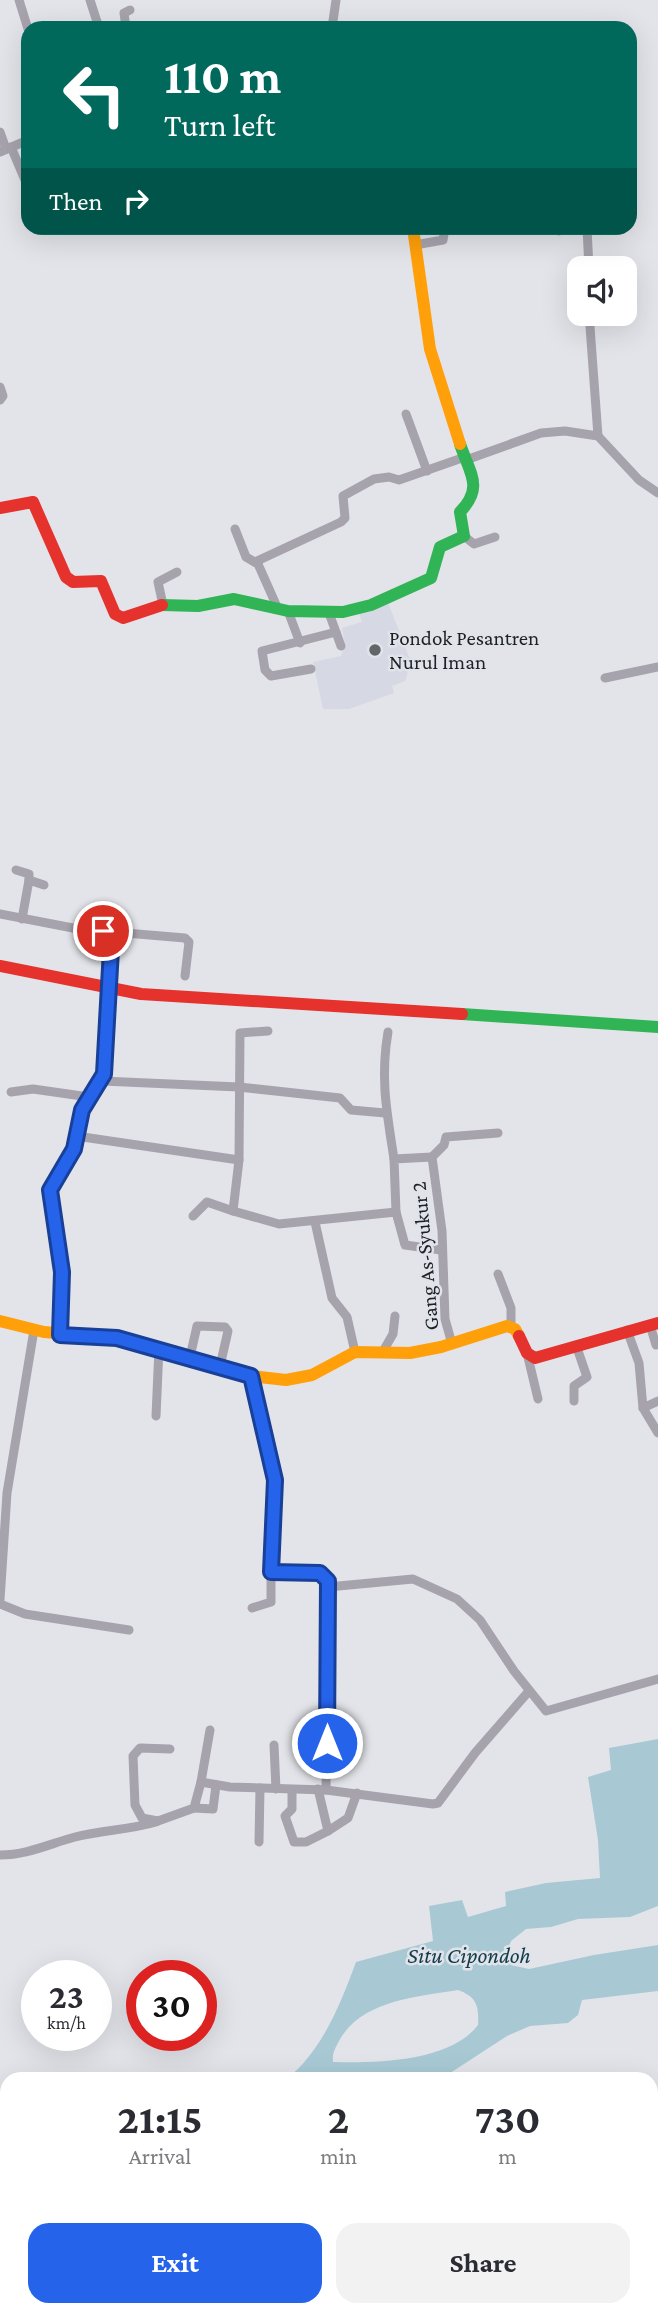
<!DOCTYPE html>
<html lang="en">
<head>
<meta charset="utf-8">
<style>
  :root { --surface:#fff; --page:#f2f2f3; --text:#2b2b33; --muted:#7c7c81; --accent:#2563eb }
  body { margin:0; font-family:"Crimson Pro",serif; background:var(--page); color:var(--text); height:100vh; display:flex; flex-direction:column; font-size:26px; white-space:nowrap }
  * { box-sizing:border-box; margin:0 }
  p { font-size:23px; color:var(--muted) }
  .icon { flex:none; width:38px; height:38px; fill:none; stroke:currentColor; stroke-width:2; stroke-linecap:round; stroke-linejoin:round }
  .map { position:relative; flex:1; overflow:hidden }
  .panel { position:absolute; left:0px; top:2072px; width:658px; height:245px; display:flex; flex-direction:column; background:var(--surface); border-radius:21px 21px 0 0; box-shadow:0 7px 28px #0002 }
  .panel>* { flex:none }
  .hud { position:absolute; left:21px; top:21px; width:616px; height:214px; border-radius:21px; box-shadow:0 7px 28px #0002; background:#00695c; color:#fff; overflow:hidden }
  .fabs { position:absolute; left:567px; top:256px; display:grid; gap:14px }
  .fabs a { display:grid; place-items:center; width:70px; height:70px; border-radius:14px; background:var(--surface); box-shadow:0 7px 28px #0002; font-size:35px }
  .speed { position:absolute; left:21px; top:1960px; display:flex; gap:14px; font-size:35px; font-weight:700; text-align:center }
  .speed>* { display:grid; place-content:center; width:91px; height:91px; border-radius:50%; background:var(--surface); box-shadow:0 7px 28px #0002; line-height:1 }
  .speed small { font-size:18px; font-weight:400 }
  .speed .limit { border:10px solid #d22; background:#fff; color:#111 }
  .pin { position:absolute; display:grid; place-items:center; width:60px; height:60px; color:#fff; margin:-30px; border:4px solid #fff; border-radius:50%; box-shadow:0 2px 7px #0007 }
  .me { position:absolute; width:77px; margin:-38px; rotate:0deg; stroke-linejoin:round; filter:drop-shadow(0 0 5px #0008) }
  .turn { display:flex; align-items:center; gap:24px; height:147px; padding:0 28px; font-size:32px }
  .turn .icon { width:91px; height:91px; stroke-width:2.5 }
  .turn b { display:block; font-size:49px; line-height:60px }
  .then { display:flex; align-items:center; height:66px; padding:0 28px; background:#0003; gap:14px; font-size:26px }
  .eta { display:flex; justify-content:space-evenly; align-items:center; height:119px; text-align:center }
  .eta b { font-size:42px; font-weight:700; line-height:49px }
  .primary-button { display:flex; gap:14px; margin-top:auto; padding:14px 28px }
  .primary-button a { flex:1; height:80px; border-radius:21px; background:var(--accent); color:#fff; font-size:28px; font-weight:700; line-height:80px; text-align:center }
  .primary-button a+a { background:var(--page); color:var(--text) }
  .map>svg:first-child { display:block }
  .built { fill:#d6d8e3 }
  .water { fill:#a8c9d4; fill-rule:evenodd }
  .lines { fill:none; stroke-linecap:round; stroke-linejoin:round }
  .street { stroke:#a7a3ad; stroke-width:9 }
  .fast { stroke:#30b455; stroke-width:12 }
  .slow { stroke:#ff9f0a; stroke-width:12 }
  .jam { stroke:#e5322d; stroke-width:12 }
  .route-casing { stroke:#184099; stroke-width:18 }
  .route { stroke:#2563eb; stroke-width:12 }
  .poi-dot { fill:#646568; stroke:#e1e3eb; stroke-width:2.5 }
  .labels { text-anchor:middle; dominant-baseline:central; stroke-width:5; stroke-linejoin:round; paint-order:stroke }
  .poi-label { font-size:21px; fill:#1f2023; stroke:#e1e3eb; text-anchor:start }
  .street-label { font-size:21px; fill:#1f2023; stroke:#e1e3eb }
  .water-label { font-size:23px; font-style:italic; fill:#113c47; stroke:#e1e3eb }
</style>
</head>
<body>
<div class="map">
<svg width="658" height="2317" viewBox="0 0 658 2317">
  <rect width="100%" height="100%" fill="#e3e4e9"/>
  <path class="built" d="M387,600L411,662L405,681L392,686L394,693L349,709H323L313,662L341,656L345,644L342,628L362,622L358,611Z"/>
  <path class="water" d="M658,1739V1906L630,1917L578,1919L551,1927L526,1929L511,1941L507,1952L511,1965L529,1969L594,1955L658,1945V1991L582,2000L578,2015L568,2023L530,2026L507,2036L441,2079H287C323,2049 340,2005 356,1962L433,1941L429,1906L462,1900L468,1917L506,1906L505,1892L546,1883L600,1878L598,1840L588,1777L611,1770L609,1748ZM458,1990C477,1997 479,2006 478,2025C450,2062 376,2063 333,2062C332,2053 335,2049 339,2041C361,2000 417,1997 458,1990Z"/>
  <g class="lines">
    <g class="street">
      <path d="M19,0L28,29"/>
      <path d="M90,0L99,28"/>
      <path d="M126,28L124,13L130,10"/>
      <path d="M332,28L336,0"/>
      <path d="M0,132L6,149"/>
      <path d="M11,147L25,180"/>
      <path d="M0,152L28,140"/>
      <path d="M587,228L589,268"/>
      <path d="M559,231L571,228"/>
      <path d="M415,245L443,240L445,228"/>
      <path d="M589,313L598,436"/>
      <path d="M0,387L3,396L0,400"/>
      <path d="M406,414L427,471"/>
      <path d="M466,460L541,433L565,431L598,436L639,480L658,493"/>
      <path d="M235,529L246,557L258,564L278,609"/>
      <path d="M464,536L474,544L495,537"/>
      <path d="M255,562L341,522L345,518L343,496L374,479L389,477L399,480L465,457"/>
      <path d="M163,605L158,582L177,572"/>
      <path d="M288,611L300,643"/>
      <path d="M329,613L341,646"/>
      <path d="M311,669L271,676L265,670L262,651L336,632"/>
      <path d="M605,678L658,667"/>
      <path d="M16,870L29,874V880"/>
      <path d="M0,914L78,929L185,938L189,942L185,976"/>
      <path d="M22,919L29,880L44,885"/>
      <path d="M388,1032C380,1079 387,1113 394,1159"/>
      <path d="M102,1081L239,1087L340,1098L351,1110L385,1113"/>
      <path d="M11,1092L33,1089L89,1097"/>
      <path d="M76,1136L239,1160L233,1211L279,1224L396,1212L405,1245L441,1250"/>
      <path d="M239,1160L240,1033L268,1031"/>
      <path d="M396,1212L394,1159L432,1157"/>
      <path d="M193,1216L207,1202L233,1211"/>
      <path d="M315,1222L332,1298L347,1317L355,1352"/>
      <path d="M498,1274L511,1308V1327"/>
      <path d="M650,1325L656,1345"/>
      <path d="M627,1330L639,1363L643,1408L658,1433"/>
      <path d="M60,1335L62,1272L50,1190L74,1149L85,1104L104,1074L112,932"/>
      <path d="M452,1344L445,1319L442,1231L432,1157L444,1145L446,1137L498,1133"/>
      <path d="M382,1353L393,1334L395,1316"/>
      <path d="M527,1353L538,1399"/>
      <path d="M190,1357L197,1326L225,1327L228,1331L220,1366"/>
      <path d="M251,1376L275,1481L271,1572L320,1573L328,1581L326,1790"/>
      <path d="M574,1401V1386L587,1377L576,1345"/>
      <path d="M643,1408L658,1401"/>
      <path d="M156,1416L159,1348"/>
      <path d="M328,1587L413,1579L457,1599L480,1620L514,1671L546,1711L658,1679"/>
      <path d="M0,1600L7,1493L34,1330"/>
      <path d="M0,1604L25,1614L129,1630"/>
      <path d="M252,1608L271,1602V1572"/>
      <path d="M274,1745L276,1789"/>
      <path d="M170,1749L140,1748L133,1756L135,1805L142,1818L158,1821L194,1808L201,1782L230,1787L326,1790L433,1804L438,1803L475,1753L529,1691"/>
      <path d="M201,1782L210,1730"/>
      <path d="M292,1790V1809L285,1816L294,1842H306L328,1831L318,1789"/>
      <path d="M194,1808L213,1809L216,1785"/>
      <path d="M328,1831L348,1818L357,1793"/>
      <path d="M259,1842L260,1788"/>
      <path d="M0,1855C27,1855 49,1844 75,1837C102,1830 129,1830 156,1822"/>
      <path d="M0,2187L7,2191"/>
      <path d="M651,2220L658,2217"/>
      <path d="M0,2249L7,2228"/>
      <path d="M328,2310L330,2317"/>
      <path d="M469,2310L471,2317"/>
      <path d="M398,2317L415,2310"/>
    </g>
    <g class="fast">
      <path d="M162,605L198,606L234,599L288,611L343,612L371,605L431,578L440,547L464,536L460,512C484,487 470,474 460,444"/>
      <path d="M462,1014L658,1027"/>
    </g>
    <g class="slow">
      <path d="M413,228L430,349L460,444"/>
      <path d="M0,1321L44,1332L117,1338L251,1376L286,1380L312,1375L355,1352L410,1353L441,1347L507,1326L515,1329L519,1336"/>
    </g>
    <g class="jam">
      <path d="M0,508L33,502L66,577L73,582L101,581L115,614L123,618L162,605"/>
      <path d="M0,966L141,994L462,1014"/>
      <path d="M519,1336L527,1353L535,1358L658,1323"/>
    </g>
  </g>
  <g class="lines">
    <g class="route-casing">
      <path id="route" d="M103,931L112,932L104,1074L82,1110L74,1149L50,1190L62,1272L60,1335L117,1338L251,1376L275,1480L271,1572L320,1573L328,1581L327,1743"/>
    </g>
    <use href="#route" class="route"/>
  </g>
  <circle class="poi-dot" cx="375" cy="650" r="7"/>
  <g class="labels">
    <g class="poi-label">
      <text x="389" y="638">Pondok Pesantren<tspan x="389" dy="24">Nurul Iman</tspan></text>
    </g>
    <g class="street-label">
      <text transform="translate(425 1256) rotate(-95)">Gang As-Syukur 2</text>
    </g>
    <g class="water-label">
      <text x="469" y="1955">Situ Cipondoh</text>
    </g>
  </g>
</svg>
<div class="fabs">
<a><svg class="icon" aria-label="sound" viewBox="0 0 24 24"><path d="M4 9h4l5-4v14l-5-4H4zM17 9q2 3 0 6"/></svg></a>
</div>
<div class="speed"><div>23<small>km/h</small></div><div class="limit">30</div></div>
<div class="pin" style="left:103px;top:931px;background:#d93025"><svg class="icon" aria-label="arrive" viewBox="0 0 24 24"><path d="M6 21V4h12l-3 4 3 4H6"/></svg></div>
<svg class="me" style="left:327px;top:1743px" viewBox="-20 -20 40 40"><circle r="17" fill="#2563eb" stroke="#fff" stroke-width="3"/><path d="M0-11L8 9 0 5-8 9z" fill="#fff"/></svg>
<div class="hud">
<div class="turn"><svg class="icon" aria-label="left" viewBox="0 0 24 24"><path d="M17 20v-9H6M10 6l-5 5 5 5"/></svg><div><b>110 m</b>Turn left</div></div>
<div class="then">Then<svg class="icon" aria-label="right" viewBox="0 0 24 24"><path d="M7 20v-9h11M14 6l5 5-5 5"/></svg></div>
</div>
<section class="panel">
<div class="eta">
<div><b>21:15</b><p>Arrival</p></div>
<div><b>2</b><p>min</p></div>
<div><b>730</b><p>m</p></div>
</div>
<div class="primary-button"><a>Exit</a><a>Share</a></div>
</section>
</div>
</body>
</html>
